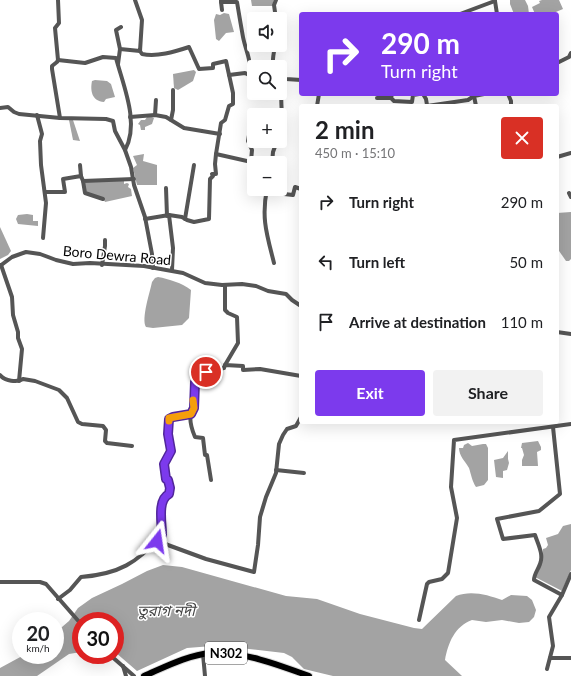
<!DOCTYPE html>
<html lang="en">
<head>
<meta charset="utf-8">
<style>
  :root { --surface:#fff; --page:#f2f2f2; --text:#202124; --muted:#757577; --accent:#7c3aed }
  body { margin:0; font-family:Lato,"Noto Sans Bengali",sans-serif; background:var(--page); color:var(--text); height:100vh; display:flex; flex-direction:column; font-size:15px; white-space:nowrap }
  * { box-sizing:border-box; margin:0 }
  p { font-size:13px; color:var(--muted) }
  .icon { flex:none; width:22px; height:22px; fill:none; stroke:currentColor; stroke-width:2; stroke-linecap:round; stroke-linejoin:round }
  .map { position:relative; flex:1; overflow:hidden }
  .panel { position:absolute; left:299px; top:104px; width:260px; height:320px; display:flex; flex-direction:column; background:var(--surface); border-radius:4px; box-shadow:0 4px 16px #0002 }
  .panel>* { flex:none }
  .hud { position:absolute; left:299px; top:12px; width:260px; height:84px; border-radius:4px; box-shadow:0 4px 16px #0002; background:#7c3aed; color:#fff; overflow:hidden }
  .fabs { position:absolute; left:247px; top:12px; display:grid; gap:8px }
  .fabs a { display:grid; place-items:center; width:40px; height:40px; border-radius:4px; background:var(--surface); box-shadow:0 4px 16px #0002; font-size:20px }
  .speed { position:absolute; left:12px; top:612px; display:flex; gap:8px; font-size:20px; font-weight:700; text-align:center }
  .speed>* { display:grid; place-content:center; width:52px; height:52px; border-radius:50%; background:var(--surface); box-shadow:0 4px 16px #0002; line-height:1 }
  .speed small { font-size:10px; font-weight:400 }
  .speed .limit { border:6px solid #d22; background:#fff; color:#111 }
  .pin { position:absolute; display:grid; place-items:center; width:34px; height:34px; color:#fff; margin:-17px; border:2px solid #fff; border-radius:50%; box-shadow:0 1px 4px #0007 }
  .me { position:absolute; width:44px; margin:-22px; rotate:15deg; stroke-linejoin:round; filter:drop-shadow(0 0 3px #0008) }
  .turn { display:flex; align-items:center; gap:14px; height:84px; padding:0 16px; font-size:18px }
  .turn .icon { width:52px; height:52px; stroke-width:2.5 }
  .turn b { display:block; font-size:28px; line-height:34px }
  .round { display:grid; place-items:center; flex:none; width:42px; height:42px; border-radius:4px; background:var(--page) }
  .head { display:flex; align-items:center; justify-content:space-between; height:68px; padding:0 16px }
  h1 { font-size:24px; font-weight:700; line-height:30px }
  .action { display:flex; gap:8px; margin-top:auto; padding:8px 16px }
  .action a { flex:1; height:46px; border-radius:4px; background:var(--accent); color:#fff; font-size:16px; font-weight:700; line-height:46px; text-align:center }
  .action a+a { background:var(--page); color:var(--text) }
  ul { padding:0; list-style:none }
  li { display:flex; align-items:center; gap:12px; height:60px; padding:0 16px }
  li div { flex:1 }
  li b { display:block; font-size:15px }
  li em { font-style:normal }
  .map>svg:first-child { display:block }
  .water { fill:#a3a3a3 }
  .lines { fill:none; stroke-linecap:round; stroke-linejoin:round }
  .highway-casing { stroke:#dbdbdb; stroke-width:8 }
  .minor { stroke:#555; stroke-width:4 }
  .highway { stroke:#000; stroke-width:6 }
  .route-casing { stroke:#51269a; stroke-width:10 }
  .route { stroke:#7c3aed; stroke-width:7 }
  .slow { stroke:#f59e0b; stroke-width:7 }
  .labels { text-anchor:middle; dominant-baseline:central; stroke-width:3; stroke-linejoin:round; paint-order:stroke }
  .shield { fill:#fff; stroke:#4c4c4c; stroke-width:1 }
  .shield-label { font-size:13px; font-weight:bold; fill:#000 }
  .street-label { font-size:14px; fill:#000; stroke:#fff }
  .water-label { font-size:15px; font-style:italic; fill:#444; stroke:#fff }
</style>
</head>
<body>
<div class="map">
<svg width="571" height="676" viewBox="0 0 571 676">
  <rect width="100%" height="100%" fill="#fff"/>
  <g class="water">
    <path d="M251,0H274L272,6H252Z"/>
    <path d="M510,0H525L528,6L529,14H514L510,4Z"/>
    <path d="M542,0H559L563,9L551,14H535L532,7L540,3L539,1Z"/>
    <path d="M224,13L229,14L234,32L226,33L219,41L216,39L214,20L216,14L220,15Z"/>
    <path d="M194,70L196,72L193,81L178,90L174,88L173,74Z"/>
    <path d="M95,80L107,81L111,84L115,97L106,99L104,102C92,101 90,91 92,81Z"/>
    <path d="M150,116L154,118L152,124L145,127V130H141L140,125L138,124L141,120H145L147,117Z"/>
    <path d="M69,120H73L80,141L73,140Z"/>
    <path d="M144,154L143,161L157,165V185H137L133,168L137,165L133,156Z"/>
    <path d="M124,180V184L127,183L129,184L128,187L131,189L132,196L105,202L103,198L86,192L84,182Z"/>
    <path d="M571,212V259L569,261H566L557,248V213Z"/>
    <path d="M27,214L33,215V221H38V226L18,224L16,219L18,215Z"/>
    <path d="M0,227L11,251L8,255L0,259Z"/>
    <path d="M158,277C169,279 182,283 191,290L189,318L182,325L153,328L146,327C141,319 150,292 152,282L155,278Z"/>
    <path d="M538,441L541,447V450L537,452L538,466H522V460L524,455L522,448H521L522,443Z"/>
    <path d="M468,443L472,446L483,444H486L488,448V480L484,485L476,487C472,481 471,474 469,468C465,461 459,456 459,448H463L464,445Z"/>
    <path d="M508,451V459L509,463L507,470L503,471V478L496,477L494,460L503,458Z"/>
    <path d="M571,524V570L562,591L535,577L543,560V549L546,548L548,545L546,538L558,534L563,526Z"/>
    <path d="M163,565L182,567L286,596L317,599L360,614L414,628L422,629L456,596C471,590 488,595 502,600L511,595L527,596L532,600L536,610L534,617L529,622L519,623L502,620L486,622L472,620C455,626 448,643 445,660L462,676H333L304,669L292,657L284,653L249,649L225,645L187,648L137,671L115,652V621H81V652L69,654L37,676H0V668L24,655H55V633L69,621L78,608L92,598L122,584L147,571Z"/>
  </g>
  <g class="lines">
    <g class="highway-casing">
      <path id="highway" d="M144,676C165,667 188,655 211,653C239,650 282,666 309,676"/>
    </g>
    <g class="minor">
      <path d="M58,0L59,23L55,28L58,60L57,62L52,66V69L60,118"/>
      <path d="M221,0V2H237C239,14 241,26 243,37C246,52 252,61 249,75"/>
      <path d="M276,0L274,5L276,19"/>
      <path d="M495,1L497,14"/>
      <path d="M221,2L222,10"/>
      <path d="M460,14L495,1"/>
      <path d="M121,27L116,30L120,49L140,51L142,20L135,0"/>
      <path d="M140,51L142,54C157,57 174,52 189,47L199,69L213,68V64L226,61L233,93V104L229,106L225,120L221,123L216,154L256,163"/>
      <path d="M58,60L85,63L103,57L116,58C123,85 140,123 125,150"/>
      <path d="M557,63L569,57L571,53"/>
      <path d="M118,64L120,49"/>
      <path d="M273,67C272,59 274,53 275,45"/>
      <path d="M280,74L286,79L301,80"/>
      <path d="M229,75L245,73L249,75L254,74"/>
      <path d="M392,94L391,98L394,101L412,102L413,95L419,94"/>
      <path d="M423,94L426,99L427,105"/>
      <path d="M508,94L511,101V106"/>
      <path d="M377,98H391"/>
      <path d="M317,106L319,94"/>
      <path d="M427,106L468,100L474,96L473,94"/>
      <path d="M476,106L474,96L484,94"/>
      <path d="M0,108L8,107L14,112L19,114L60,118L106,119L113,121L115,131L125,150L131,167L134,185L145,217L152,254L153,268"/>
      <path d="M37,115L42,134L40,141L41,165L46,203L43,238"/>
      <path d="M155,115L156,100"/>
      <path d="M130,117L155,115L166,117L184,128L220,134"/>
      <path d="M171,120L173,110V90"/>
      <path d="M280,121L282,120C282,106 279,91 285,77"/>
      <path d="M557,157L571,153"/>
      <path d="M251,161L252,150L248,141L249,135L252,124"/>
      <path d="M272,163L273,152L277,141"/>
      <path d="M80,165L81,176"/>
      <path d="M166,188L167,216"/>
      <path d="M267,189C261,218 267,235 274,263"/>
      <path d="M45,192H65L63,179L81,176L83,181"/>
      <path d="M266,192L293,195L295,187L301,189"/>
      <path d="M569,193L571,197"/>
      <path d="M103,199L85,193L83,181L134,179"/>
      <path d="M169,215L182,217L187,220L194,222L209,219L210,179L213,176L212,174H216L215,164L216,154"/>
      <path d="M145,219L169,215L173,248L172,270"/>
      <path d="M185,219L194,165"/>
      <path d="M1,265L12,297L13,315L18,332V338L22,349L19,381"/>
      <path d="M102,265L105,246V240"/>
      <path d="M0,266L12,257L26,252L40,254L56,260L73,264L90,263L144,266L183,273L205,283L222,285L242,284L256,286L268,291L286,294L292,300L301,306"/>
      <path d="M225,285V310L228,313L237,317L238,343L225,365"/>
      <path d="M557,332L571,334"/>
      <path d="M0,375C5,381 17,383 23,379L35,381L59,390L67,398L78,422L82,424L103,426L106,430L105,441L107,443L132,446"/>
      <path d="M553,427L560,494L539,511L497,519L503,539L535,535C538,544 544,555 540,564C538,570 534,574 534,580L562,595"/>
      <path d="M276,470L304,473"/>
      <path d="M211,480L207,455H205L203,438L195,437C192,430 189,420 191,412C193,408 193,411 194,406C194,401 193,396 194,390C196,372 208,371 224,368L225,365L243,366V370L260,369L301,376"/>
      <path d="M157,541L206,559L254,572L258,545L260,517L266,497L276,473L279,444L283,435L287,429L296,426L301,417"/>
      <path d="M0,582H40L46,584L81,624"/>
      <path d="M58,599L70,590L81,577C119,574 137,563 162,535L161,507L164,497L169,494L170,488L168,480L165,479L164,464L171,451L168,434L169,419L173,417L191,415"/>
      <path d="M419,620L427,584L429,582L442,579L448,573L457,518L451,487L454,440L571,424"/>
      <path d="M203,654L205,676"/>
      <path d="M110,655L134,676"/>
      <path d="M550,658H571"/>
      <path d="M123,666L126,676"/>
      <path d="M547,669L553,646L549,617L562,595L571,574"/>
    </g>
    <use href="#highway" class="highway"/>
  </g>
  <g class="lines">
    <g class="route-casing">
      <path id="route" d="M157,541L162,535C162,523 157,500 169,494L170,488L168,480L166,479L164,464L171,451L168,434L169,419L173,417L191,414L194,408L195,382L199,377L206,372"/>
    </g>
    <use href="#route" class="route"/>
    <path class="slow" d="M169,421V418L191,414L194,408L193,400"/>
  </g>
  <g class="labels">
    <rect class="shield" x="205" y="642" width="42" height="22" rx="3"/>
    <g class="shield-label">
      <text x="226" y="653">N302</text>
    </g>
    <g class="street-label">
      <text transform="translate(117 255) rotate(5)">Boro Dewra Road</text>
    </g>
    <g class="water-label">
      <text x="166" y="610">তুরাগ নদী</text>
    </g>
  </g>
</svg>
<div class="fabs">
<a><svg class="icon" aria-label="sound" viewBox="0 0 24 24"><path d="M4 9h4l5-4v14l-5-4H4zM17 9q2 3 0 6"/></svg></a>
<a><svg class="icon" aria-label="search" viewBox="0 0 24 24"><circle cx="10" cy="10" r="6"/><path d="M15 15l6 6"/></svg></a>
<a>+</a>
<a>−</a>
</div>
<div class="speed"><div>20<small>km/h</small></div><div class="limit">30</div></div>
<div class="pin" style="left:206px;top:372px;background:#d93025"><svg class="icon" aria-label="arrive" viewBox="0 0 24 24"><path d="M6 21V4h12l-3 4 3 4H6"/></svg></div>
<svg class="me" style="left:157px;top:541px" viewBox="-20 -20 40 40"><path d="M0-17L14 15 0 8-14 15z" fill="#7c3aed" stroke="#fff" stroke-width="4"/></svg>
<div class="hud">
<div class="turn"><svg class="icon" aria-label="right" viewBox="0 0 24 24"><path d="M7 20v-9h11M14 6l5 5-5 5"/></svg><div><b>290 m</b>Turn right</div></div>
</div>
<section class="panel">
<div class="head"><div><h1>2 min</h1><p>450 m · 15:10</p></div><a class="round" style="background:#d93025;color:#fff"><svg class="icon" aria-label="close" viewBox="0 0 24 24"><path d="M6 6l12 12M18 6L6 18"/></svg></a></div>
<ul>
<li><svg class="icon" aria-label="right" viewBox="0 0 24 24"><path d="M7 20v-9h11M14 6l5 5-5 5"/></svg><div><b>Turn right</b></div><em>290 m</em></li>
<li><svg class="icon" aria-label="left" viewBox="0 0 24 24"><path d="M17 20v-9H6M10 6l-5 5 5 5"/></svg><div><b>Turn left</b></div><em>50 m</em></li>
<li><svg class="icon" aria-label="arrive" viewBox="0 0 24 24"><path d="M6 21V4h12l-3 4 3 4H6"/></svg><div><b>Arrive at destination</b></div><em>110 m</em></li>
</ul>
<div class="action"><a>Exit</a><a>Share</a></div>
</section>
</div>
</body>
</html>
